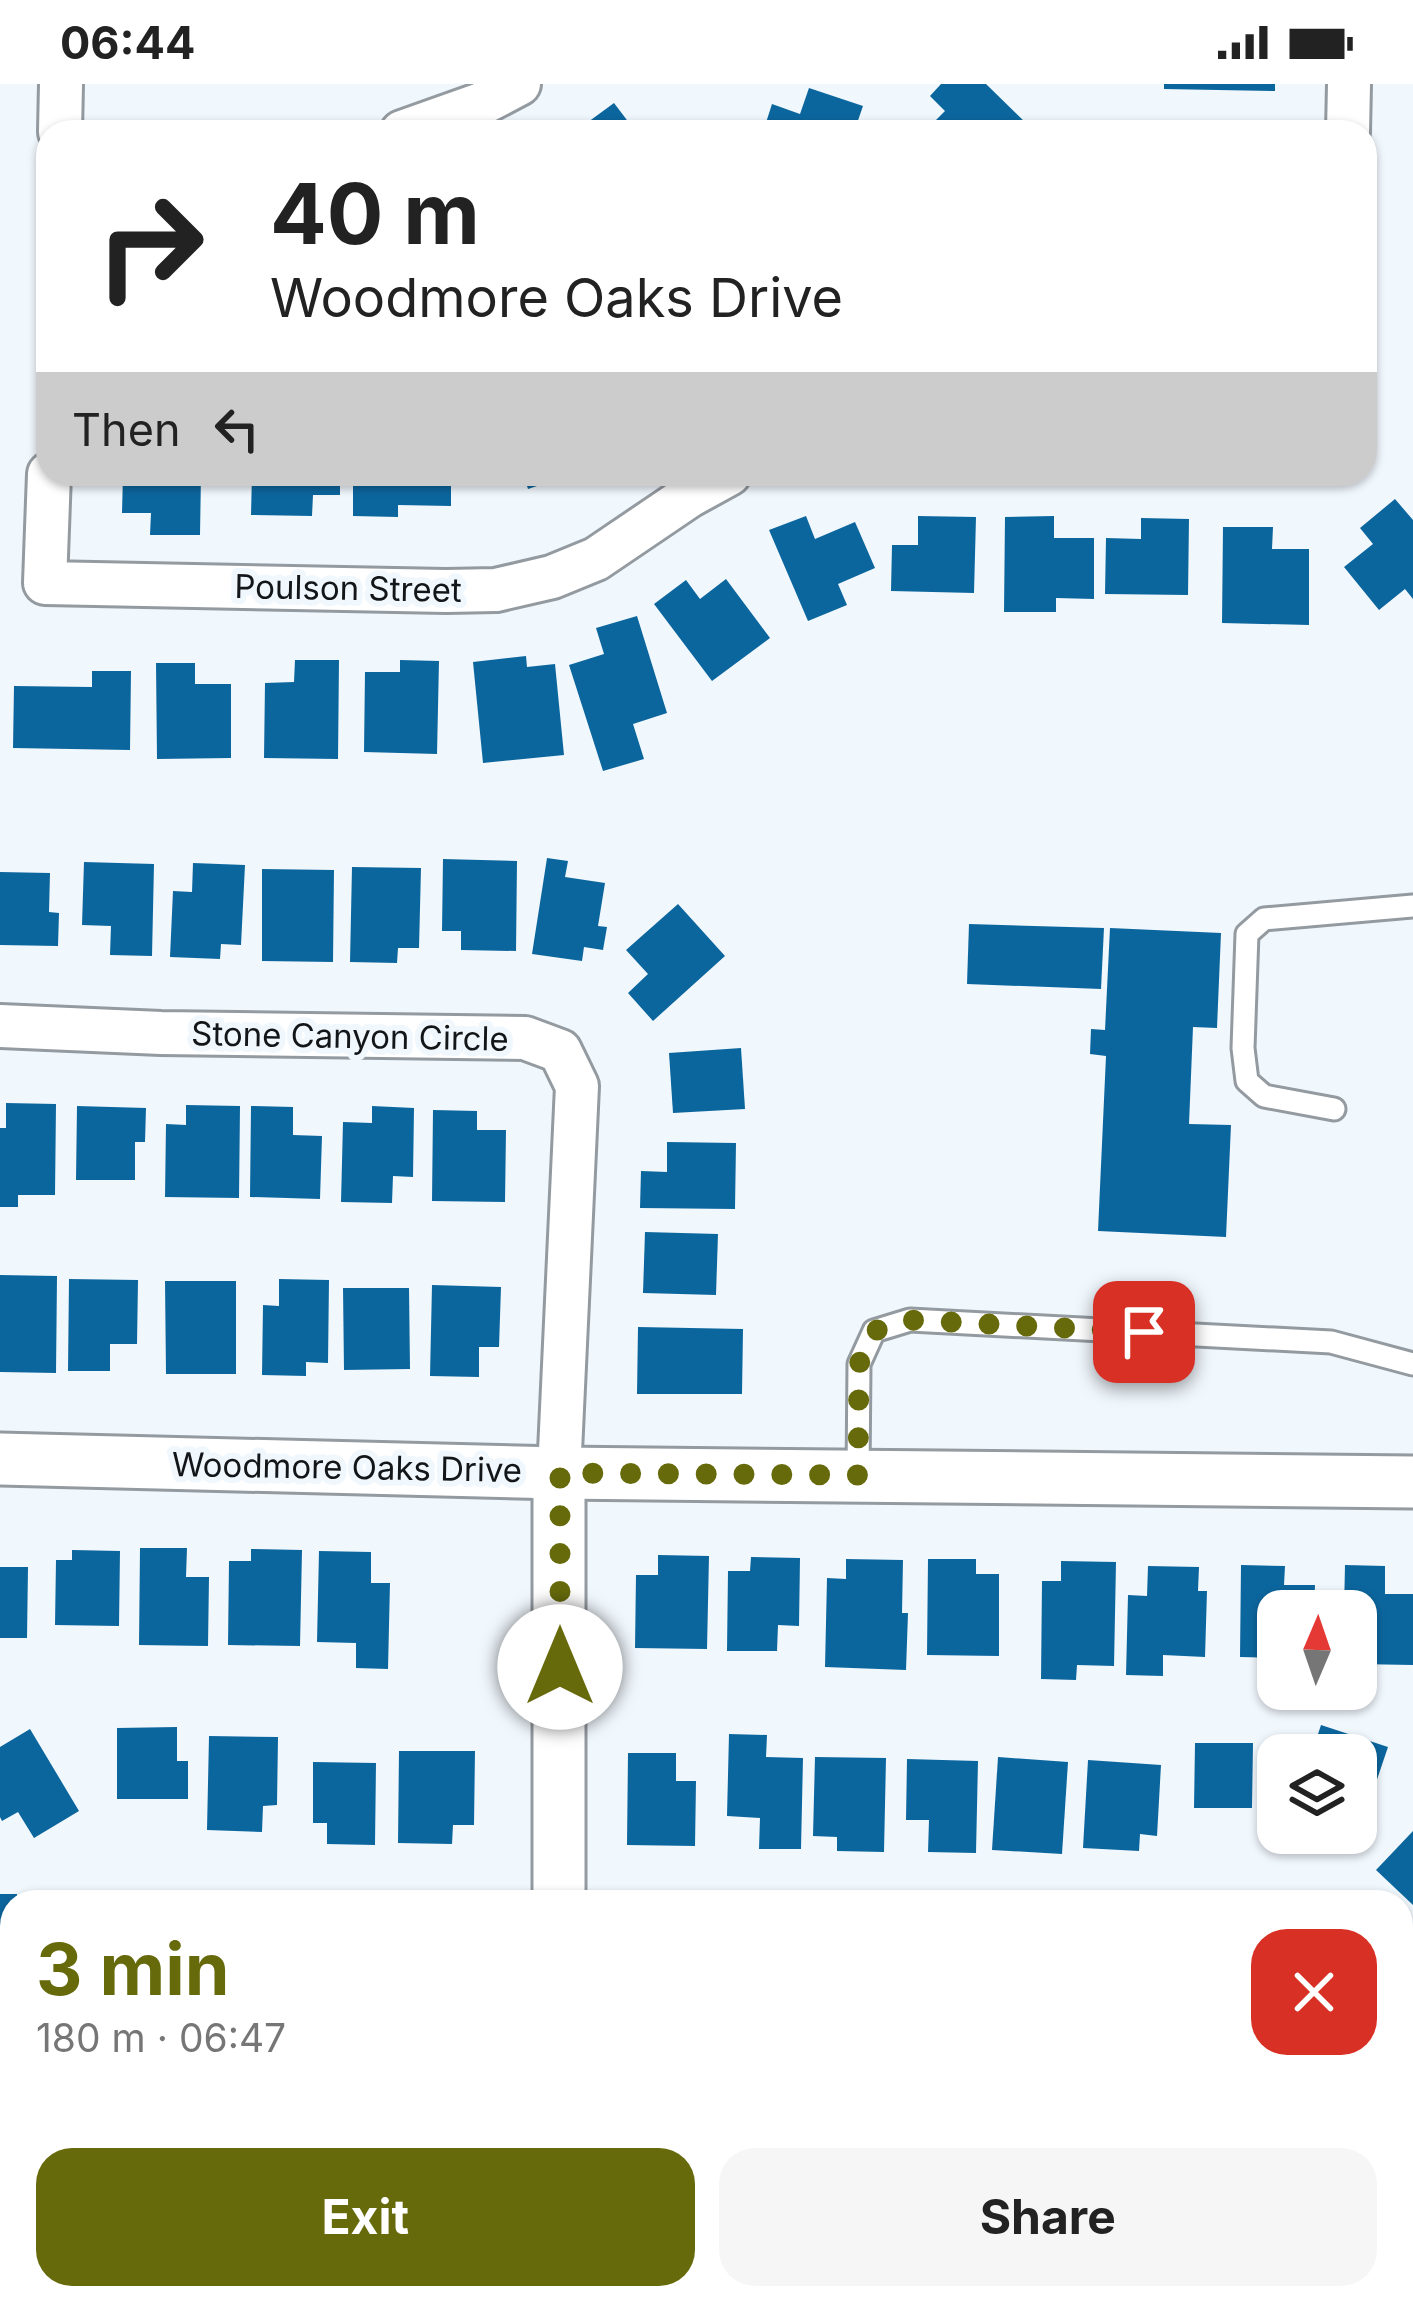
<!DOCTYPE html>
<html lang="en">
<head>
<meta charset="utf-8">
<style>
  :root { --surface:#fff; --page:#f6f6f6; --text:#222; --muted:#767676; --accent:#666a0b }
  body { margin:0; font-family:Inter,sans-serif; background:var(--page); color:var(--text); height:100vh; display:flex; flex-direction:column; font-size:45px; white-space:nowrap }
  * { box-sizing:border-box; margin:0 }
  p { font-size:39px; color:var(--muted) }
  .icon { flex:none; width:66px; height:66px; fill:none; stroke:currentColor; stroke-width:2; stroke-linecap:round; stroke-linejoin:round }
  .map { position:relative; flex:1; overflow:hidden }
  .panel { position:absolute; left:0px; top:1806px; width:1413px; height:420px; display:flex; flex-direction:column; background:var(--surface); border-radius:36px 36px 0 0; box-shadow:0 3px 9px #0004 }
  .panel>* { flex:none }
  .guide { position:absolute; left:36px; top:36px; width:1341px; height:366px; border-radius:36px; box-shadow:0 3px 9px #0004; background:#fff; color:var(--text); overflow:hidden }
  .needle { width:78px; rotate:2deg }
  .fabs { position:absolute; left:1257px; top:1506px; display:grid; gap:24px }
  .fabs a { display:grid; place-items:center; width:120px; height:120px; border-radius:24px; background:var(--surface); box-shadow:0 3px 9px #0004; font-size:60px }
  .pin { position:absolute; display:grid; place-items:center; width:102px; height:102px; color:#fff; margin:-51px; border-radius:24px; box-shadow:0 6px 18px #0006 }
  .me { position:absolute; width:132px; margin:-66px; rotate:0deg; stroke-linejoin:round; filter:drop-shadow(0 0 9px #0008) }
  .turn { display:flex; align-items:center; gap:42px; height:252px; padding:0 36px; font-size:54px }
  .turn .icon { width:156px; height:156px; stroke-width:2.5 }
  .turn b { display:block; font-size:84px; line-height:102px }
  .then { display:flex; align-items:center; height:114px; padding:0 36px; background:#0003; gap:24px; font-size:45px }
  .round { display:grid; place-items:center; flex:none; width:126px; height:126px; border-radius:36px; background:var(--page) }
  .summary { display:flex; align-items:center; justify-content:space-between; height:204px; padding:0 36px }
  h1 { font-size:72px; font-weight:700; line-height:90px; color:var(--accent) }
  .button { display:flex; gap:24px; margin-top:auto; padding:24px 36px }
  .button a { flex:1; height:138px; border-radius:36px; background:var(--accent); color:#fff; font-size:48px; font-weight:700; line-height:138px; text-align:center }
  .button a+a { background:var(--page); color:var(--text) }
  .status { display:flex; justify-content:space-between; align-items:center; height:84px; padding:0 60px; background:var(--surface); direction:ltr }
  .status svg { height:33px; fill:currentColor }
  .map>svg:first-child { display:block }
  .building { fill:#0c669e }
  .lines { fill:none; stroke-linecap:round; stroke-linejoin:round }
  .service-casing { stroke:#939aa0; stroke-width:27 }
  .minor-casing { stroke:#939aa0; stroke-width:48 }
  .tertiary-casing { stroke:#939aa0; stroke-width:57 }
  .service { stroke:#fff; stroke-width:21 }
  .minor { stroke:#fff; stroke-width:42 }
  .tertiary { stroke:#fff; stroke-width:51 }
  .route { stroke:#666a0b; stroke-width:21; stroke-dasharray:0 37.8 }
  .labels { text-anchor:middle; dominant-baseline:central; stroke-width:12; stroke-linejoin:round; paint-order:stroke }
  .street-label { font-size:33px; fill:#131618; stroke:#f0f7fd }
</style>
</head>
<body>
<div class="status"><b>06:44</b><svg viewBox="0 0 49 12"><path d="M0 12V9h3v3zM5 12V6h3v6zM10 12V3h3v9zM15 12V0h3v12zM26 1h20v11H26zM47 4h2v5h-2z"/></svg></div>
<div class="map">
<svg width="1413" height="2226" viewBox="0 0 1413 2226">
  <rect width="100%" height="100%" fill="#f0f7fd"/>
  <g class="building">
    <path d="M941,0H986L1031,44L1027,48H924L945,27L930,12Z"/>
    <path d="M1164,0H1275V7L1164,5Z"/>
    <path d="M809,4L863,22L854,48H763L772,20L800,30Z"/>
    <path d="M614,19L636,48H589L584,41Z"/>
    <path d="M123,390H201L200,451H150L151,429H122Z"/>
    <path d="M252,390H340V411H313L312,432L251,431Z"/>
    <path d="M353,390H451V422L398,421V433L353,432Z"/>
    <path d="M523,390H570V391L528,405Z"/>
    <path d="M1395,415L1413,436V515L1405,505L1379,526L1344,483L1373,460L1360,444Z"/>
    <path d="M806,432L815,455L855,438L875,484L838,500L847,521L808,537L769,446Z"/>
    <path d="M918,432L976,433L974,509L891,507L892,461H918Z"/>
    <path d="M1054,432V454H1094V515L1056,514V528H1004L1005,433Z"/>
    <path d="M1141,434L1189,435L1188,511L1105,510L1106,454L1141,455Z"/>
    <path d="M1223,443H1273L1272,465H1309V541L1222,539Z"/>
    <path d="M726,495L770,554L712,597L654,520L686,496L700,515Z"/>
    <path d="M637,532L667,629L633,640L644,675L603,687L569,581L604,570L596,544Z"/>
    <path d="M526,572L527,583L555,580L564,671L483,679L473,578Z"/>
    <path d="M295,576H339L338,675L264,674L265,599L294,598Z"/>
    <path d="M400,576L439,577L437,670L364,668L365,588H400Z"/>
    <path d="M156,579H195V600H231V674L157,675Z"/>
    <path d="M92,587H131L130,666L13,664L14,602L92,603Z"/>
    <path d="M547,774L568,777L565,793L605,799L598,842L607,843L603,866L584,863L582,877L532,870Z"/>
    <path d="M443,775L517,777L516,867L461,866V847H442Z"/>
    <path d="M84,778L154,780L152,872L110,871L111,842L82,841Z"/>
    <path d="M193,779L245,781L241,861L221,860L220,875L170,873L173,807L192,808Z"/>
    <path d="M352,783L421,784L419,864H398L397,879L350,878Z"/>
    <path d="M262,785L334,786L333,878L262,877Z"/>
    <path d="M0,788L50,789L49,828L59,829L58,862L0,861Z"/>
    <path d="M678,820L725,872L653,937L628,909L648,890L626,866Z"/>
    <path d="M969,840L1104,844L1101,905L967,900Z"/>
    <path d="M1110,844L1221,849L1217,944L1193,943L1189,1040L1231,1041L1226,1153L1098,1147L1106,972L1090,970L1091,945L1105,946Z"/>
    <path d="M741,964L745,1025L673,1029L669,969Z"/>
    <path d="M6,1019L56,1020L55,1111H18V1123H0V1044H6Z"/>
    <path d="M186,1021L240,1022L239,1114L165,1113L166,1040L186,1041Z"/>
    <path d="M77,1022L146,1024L145,1058H135V1096H76Z"/>
    <path d="M251,1022L293,1023V1051L322,1052L320,1115L250,1113Z"/>
    <path d="M372,1022L414,1024L413,1093L393,1092L392,1119L341,1118L343,1038L372,1039Z"/>
    <path d="M433,1026L477,1027V1046H506L505,1118L432,1117Z"/>
    <path d="M667,1058L736,1059L735,1125L640,1124L641,1087L667,1088Z"/>
    <path d="M645,1148L718,1150L716,1211L643,1209Z"/>
    <path d="M0,1191L57,1192L56,1289L0,1288Z"/>
    <path d="M69,1195L138,1196L137,1260H110V1287H68Z"/>
    <path d="M279,1195L329,1196L328,1279L306,1278V1292L262,1291L263,1221L279,1222Z"/>
    <path d="M165,1197H236V1290H166Z"/>
    <path d="M432,1201L501,1203L499,1263H479V1293L430,1292Z"/>
    <path d="M343,1204H409L410,1285L344,1286Z"/>
    <path d="M638,1243L743,1245L742,1310H637Z"/>
    <path d="M140,1464H187L186,1493H209L208,1562L139,1561Z"/>
    <path d="M251,1465L302,1466L300,1562L228,1561L229,1477H251Z"/>
    <path d="M72,1466L120,1467L119,1542L55,1541L56,1476H72Z"/>
    <path d="M319,1467L371,1468V1499H390L388,1585L356,1584V1559L317,1558Z"/>
    <path d="M658,1471L709,1472L707,1565L635,1564L636,1491H658Z"/>
    <path d="M751,1473L800,1474L799,1542L778,1541L777,1567H727L728,1487H750Z"/>
    <path d="M846,1475L903,1476L902,1529H908L906,1586L825,1583L827,1494L846,1495Z"/>
    <path d="M928,1475H976V1490H999V1572L927,1571Z"/>
    <path d="M1061,1477L1116,1478L1114,1582L1077,1581L1076,1596L1041,1595L1042,1497H1061Z"/>
    <path d="M1241,1481L1285,1482L1284,1501H1315L1314,1527H1278V1574L1240,1573Z"/>
    <path d="M1345,1481L1385,1482V1510H1413V1581L1356,1580V1527H1344Z"/>
    <path d="M1148,1482L1199,1483L1198,1507H1207L1205,1573L1163,1571V1592L1126,1591L1128,1511L1147,1512Z"/>
    <path d="M0,1483H28L27,1554H0Z"/>
    <path d="M1321,1641L1388,1663L1365,1731L1356,1728V1671H1311Z"/>
    <path d="M177,1643V1677H188V1715H117V1644Z"/>
    <path d="M30,1645L79,1727L34,1754L18,1728L2,1737L0,1733V1663Z"/>
    <path d="M729,1650L767,1651L766,1673L803,1674L801,1765H759L760,1734L727,1732Z"/>
    <path d="M209,1652L278,1653L277,1721L263,1722L262,1748L207,1746Z"/>
    <path d="M1195,1659H1253L1252,1724H1194Z"/>
    <path d="M399,1667H475L474,1741H453L452,1760L398,1759Z"/>
    <path d="M628,1669H676V1697H696L695,1762L627,1761Z"/>
    <path d="M815,1673L886,1674L884,1768L837,1767V1753L813,1752Z"/>
    <path d="M998,1673L1068,1678L1062,1770L992,1766Z"/>
    <path d="M907,1675L978,1677L976,1769L928,1768L929,1736H906Z"/>
    <path d="M1088,1676L1161,1681L1157,1752L1140,1750L1139,1767L1083,1764Z"/>
    <path d="M313,1678L376,1679L375,1761L327,1760V1739H313Z"/>
    <path d="M1413,1747V1821L1376,1786Z"/>
    <path d="M0,1810H17V1818H12L9,1876H0Z"/>
    <path d="M1407,1863L1413,1866V1942L1401,1937V1877Z"/>
    <path d="M12,1907V1983L0,1989V1912Z"/>
    <path d="M1413,2199V2226H1386L1383,2214H1401V2202Z"/>
  </g>
  <g class="lines">
    <g class="service-casing">
      <g id="service">
        <path d="M1334,1025L1264,1012L1247,997L1243,964L1247,850L1264,835L1413,822"/>
        <path d="M858,1391L859,1280L874,1247L910,1236L1331,1258L1413,1280"/>
      </g>
    </g>
    <g class="minor-casing">
      <g id="minor">
        <path d="M60,48L61,0"/>
        <path d="M402,48L481,20L519,0"/>
        <path d="M1348,48L1349,0"/>
        <path d="M49,390L45,499L446,507L496,506L552,493L596,475L689,412L729,390"/>
        <path d="M0,942L161,949L525,954L560,967L577,1002L559,1389"/>
      </g>
    </g>
    <g class="tertiary-casing">
      <g id="tertiary">
        <path d="M0,1375L559,1389L1413,1398"/>
        <path d="M559,1818V1389"/>
        <path d="M554,2226V2214"/>
      </g>
    </g>
    <use href="#service" class="service"/>
    <use href="#minor" class="minor"/>
    <use href="#tertiary" class="tertiary"/>
  </g>
  <g class="lines">
    <path class="route" d="M560,1583V1389L858,1391L859,1280L874,1247L910,1236L1144,1248"/>
  </g>
  <g class="labels">
    <g class="street-label">
      <text transform="translate(348 504) rotate(1)">Poulson Street</text>
      <text transform="translate(350 952) rotate(1)">Stone Canyon Circle</text>
      <text transform="translate(347 1383) rotate(1)">Woodmore Oaks Drive</text>
    </g>
  </g>
</svg>
<div class="fabs">
<a><svg class="needle" viewBox="-14 -14 28 28"><path d="M0-13l5 13h-10z" fill="#e53935"/><path d="M0 13l5-13h-10z" fill="#767676"/></svg></a>
<a><svg class="icon" aria-label="layers" viewBox="0 0 24 24"><path d="M12 4l9 5-9 5-9-5zM3 14l9 5 9-5"/></svg></a>
</div>
<div class="pin" style="left:1144px;top:1248px;background:#d93025"><svg class="icon" aria-label="arrive" viewBox="0 0 24 24"><path d="M6 21V4h12l-3 4 3 4H6"/></svg></div>
<svg class="me" style="left:560px;top:1583px" viewBox="-20 -20 40 40"><circle r="19" fill="#fff"/><path d="M0-13L10 11 0 6-10 11z" fill="#666a0b"/></svg>
<div class="guide">
<div class="turn"><svg class="icon" aria-label="right" viewBox="0 0 24 24"><path d="M7 20v-9h11M14 6l5 5-5 5"/></svg><div><b>40 m</b>Woodmore Oaks Drive</div></div>
<div class="then">Then<svg class="icon" aria-label="left" viewBox="0 0 24 24"><path d="M17 20v-9H6M10 6l-5 5 5 5"/></svg></div>
</div>
<section class="panel">
<div class="summary"><div><h1>3 min</h1><p>180 m · 06:47</p></div><a class="round" style="background:#d93025;color:#fff"><svg class="icon" aria-label="close" viewBox="0 0 24 24"><path d="M6 6l12 12M18 6L6 18"/></svg></a></div>
<div class="button"><a>Exit</a><a>Share</a></div>
</section>
</div>
</body>
</html>
